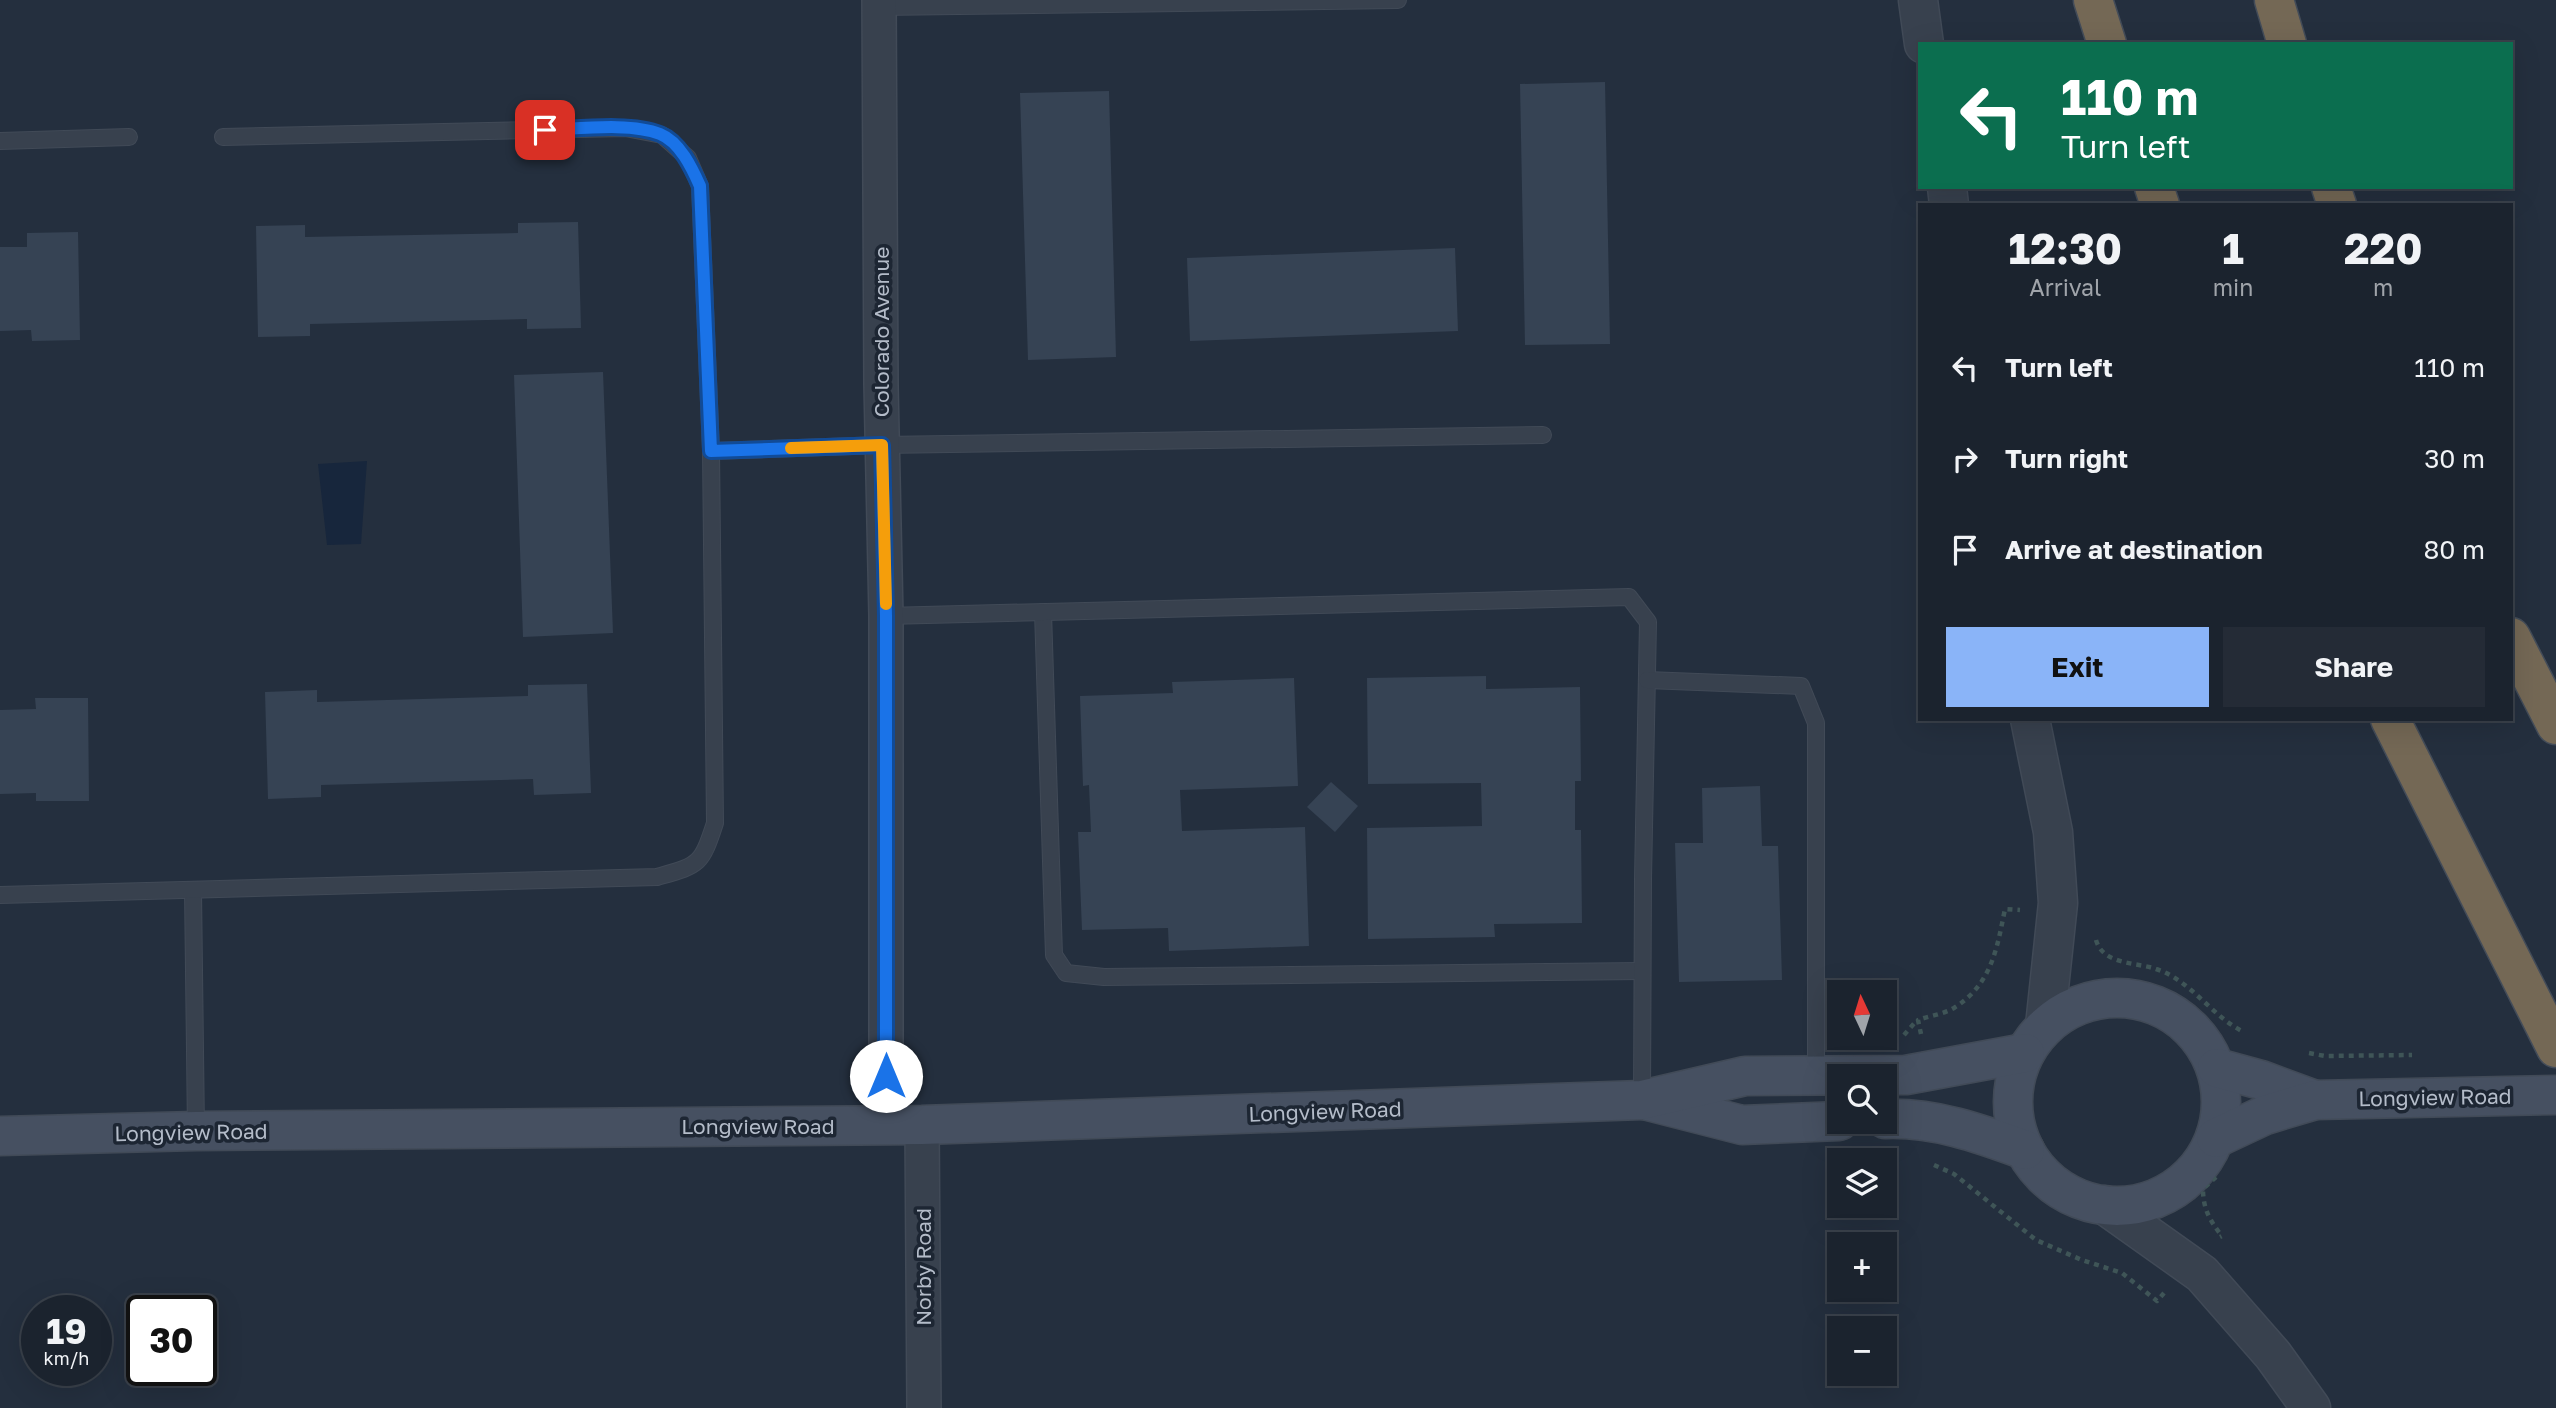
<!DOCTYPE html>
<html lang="en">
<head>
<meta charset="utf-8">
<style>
  :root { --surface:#1b232e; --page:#242b36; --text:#f1f3f6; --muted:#a0a4aa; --line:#39404a; --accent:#8ab4f8 }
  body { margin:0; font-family:"Golos Text",sans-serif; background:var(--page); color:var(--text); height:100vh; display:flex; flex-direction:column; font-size:26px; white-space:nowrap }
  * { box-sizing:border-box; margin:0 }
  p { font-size:23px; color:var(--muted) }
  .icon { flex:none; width:38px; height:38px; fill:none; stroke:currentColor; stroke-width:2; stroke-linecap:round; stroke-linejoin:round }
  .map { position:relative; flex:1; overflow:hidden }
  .sheet { position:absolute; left:1918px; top:203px; width:595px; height:518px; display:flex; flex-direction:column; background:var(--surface); border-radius:0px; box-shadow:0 7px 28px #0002,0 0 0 2px var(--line) }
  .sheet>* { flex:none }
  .guide { position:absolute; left:1918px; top:42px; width:595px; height:147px; border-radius:0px; box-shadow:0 7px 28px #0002,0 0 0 2px var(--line); background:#0b6e4f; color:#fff; overflow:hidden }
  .needle { width:46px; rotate:356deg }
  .tools { position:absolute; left:1827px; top:980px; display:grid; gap:14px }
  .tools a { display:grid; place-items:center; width:70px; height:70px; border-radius:0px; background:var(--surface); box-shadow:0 7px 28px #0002,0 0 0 2px var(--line); font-size:35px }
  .speed { position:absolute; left:21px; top:1295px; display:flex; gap:14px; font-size:35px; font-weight:700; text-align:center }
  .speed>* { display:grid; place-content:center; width:91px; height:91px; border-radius:50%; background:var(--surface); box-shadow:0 7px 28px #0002,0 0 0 2px var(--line); line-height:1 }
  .speed small { font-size:18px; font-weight:400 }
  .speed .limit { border:4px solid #111; border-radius:10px; background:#fff; color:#111 }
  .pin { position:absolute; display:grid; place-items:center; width:60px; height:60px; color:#fff; margin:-30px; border-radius:14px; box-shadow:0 4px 10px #0006 }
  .me { position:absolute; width:77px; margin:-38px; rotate:0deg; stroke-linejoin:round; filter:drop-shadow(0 0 5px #0008) }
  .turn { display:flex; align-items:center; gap:24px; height:147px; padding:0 28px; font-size:32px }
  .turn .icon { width:91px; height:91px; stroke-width:2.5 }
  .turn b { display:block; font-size:49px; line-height:60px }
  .eta { display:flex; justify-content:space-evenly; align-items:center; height:119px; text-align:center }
  .eta b { font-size:42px; font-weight:700; line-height:49px }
  .button { display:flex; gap:14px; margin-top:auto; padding:14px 28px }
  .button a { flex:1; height:80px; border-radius:0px; background:var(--accent); color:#111; font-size:28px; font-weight:700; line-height:80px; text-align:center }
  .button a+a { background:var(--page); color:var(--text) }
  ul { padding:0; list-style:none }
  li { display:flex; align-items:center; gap:21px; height:91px; padding:0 28px }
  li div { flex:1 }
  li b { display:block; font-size:26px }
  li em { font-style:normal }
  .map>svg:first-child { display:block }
  .water { fill:#17263c }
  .building { fill:#364354 }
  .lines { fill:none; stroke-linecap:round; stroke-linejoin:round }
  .service-casing { stroke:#414a57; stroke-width:18 }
  .minor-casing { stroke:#414a57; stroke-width:36 }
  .tertiary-casing { stroke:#414a57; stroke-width:41 }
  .secondary-casing { stroke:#414a57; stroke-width:41 }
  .motorway-casing { stroke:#434c59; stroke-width:41 }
  .path { stroke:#3f5557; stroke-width:4.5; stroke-dasharray:5 5; stroke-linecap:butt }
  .service { stroke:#38414e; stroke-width:16 }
  .minor { stroke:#38414e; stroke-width:33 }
  .tertiary { stroke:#38414e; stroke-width:38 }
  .secondary { stroke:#465061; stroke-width:38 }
  .motorway { stroke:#746855; stroke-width:38 }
  .route-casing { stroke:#114b97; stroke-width:18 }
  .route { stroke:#1a73e8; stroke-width:12 }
  .slow { stroke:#f59e0b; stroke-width:12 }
  .labels { text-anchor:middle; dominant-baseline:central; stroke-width:7; stroke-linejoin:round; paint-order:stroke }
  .street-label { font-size:21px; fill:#b4bcc9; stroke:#1d2633 }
</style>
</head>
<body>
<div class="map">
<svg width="2556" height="1408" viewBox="0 0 2556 1408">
  <rect width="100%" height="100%" fill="#242f3e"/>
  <path class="water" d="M367,461L361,544L327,545L318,464Z"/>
  <g class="building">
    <path d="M1605,82L1610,344L1525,345L1520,84Z"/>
    <path d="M1109,91L1116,357L1028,360L1020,93Z"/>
    <path d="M578,222L581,328L527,329V319L310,324V336L258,337L256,226L305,225V237L518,233V223Z"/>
    <path d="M78,232L80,340L32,341L31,330L0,331V247H27V233Z"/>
    <path d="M1455,248L1458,331L1190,341L1187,258Z"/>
    <path d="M603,372L613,633L523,637L514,375Z"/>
    <path d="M1486,676V689L1580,687L1581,781H1575V830H1581L1582,923L1494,924L1495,937L1368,939L1367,828L1482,826L1481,783L1368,784L1367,678Z"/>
    <path d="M1294,678L1298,786L1180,790L1182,831L1305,827L1309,946L1169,951L1168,928L1082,930L1078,832H1091L1089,785L1083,786L1080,696L1173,693L1172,682Z"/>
    <path d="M587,684L591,793L534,795L533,779L321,785V797L268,799L265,692L317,690V702L528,696V685Z"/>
    <path d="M35,698H88L89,801H36V793L0,794V710L36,709Z"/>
    <path d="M1331,782L1358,806L1335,832L1307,807Z"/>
    <path d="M1760,786L1762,846H1778L1782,980L1679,982L1675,843H1703L1702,788Z"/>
  </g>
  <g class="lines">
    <g class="service-casing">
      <g id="service">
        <path d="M879,7L1398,0"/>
        <path d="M0,141L129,137"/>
        <path d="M711,451L882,445L1543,435"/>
        <path d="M1043,612L1054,955L1066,973L1104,977L1642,971"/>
        <path d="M886,616L1629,597L1648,622L1643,879L1642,1100"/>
        <path d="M1647,680L1801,686L1816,723V1075"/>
        <path d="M193,890L196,1131"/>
        <path d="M0,895L657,877C699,865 701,866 715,823L711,451L700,186L688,158L662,135L625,128L223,137"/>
      </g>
    </g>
    <g class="minor-casing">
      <g id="minor">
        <path d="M879,0L881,385L886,616V1125"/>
        <path d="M922,1125L924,1408"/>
      </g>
    </g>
    <g class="tertiary-casing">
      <g id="tertiary">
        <path d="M1918,0L1924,44"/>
        <path d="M1947,187L1949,205"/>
        <path d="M2030,719L2053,832L2058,903L2045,1026"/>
        <path d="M2105,1205L2202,1274L2273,1355L2311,1408"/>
      </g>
    </g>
    <g class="secondary-casing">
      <g id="secondary">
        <circle cx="2117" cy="1102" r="104"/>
        <path d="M2217,1068L2261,1080L2315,1100"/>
        <path d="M1648,1101L1742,1125L1839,1121"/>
        <path d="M1885,1119C1934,1117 1979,1133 2025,1150"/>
        <path d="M0,1136L196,1131L922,1125L1642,1100L1745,1076L1906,1075L2025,1053"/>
        <path d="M2216,1138L2265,1115L2315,1100L2556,1095"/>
      </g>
    </g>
    <g class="motorway-casing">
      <g id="motorway">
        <path d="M2093,0L2107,44"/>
        <path d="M2274,0L2287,44"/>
        <path d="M2154,187L2160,205"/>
        <path d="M2331,187L2337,205"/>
        <path d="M2511,637L2556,725"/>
        <path d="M2390,719L2556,1048"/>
      </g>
    </g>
    <g class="path">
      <path d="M2096,940C2103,965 2136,962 2156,969C2191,980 2212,1017 2244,1032"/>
      <path d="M1921,1034L1918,1020C1929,1016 1944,1014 1954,1008C1992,984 1997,948 2005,909L2020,910"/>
      <path d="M1904,1035L1917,1020"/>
      <path d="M2309,1053L2325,1056L2412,1055"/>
      <path d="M1934,1165L1954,1174L2036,1240L2082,1260L2122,1273L2157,1301L2164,1293"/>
      <path d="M2216,1177L2203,1189C2203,1209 2210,1221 2222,1236L2220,1237"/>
    </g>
    <use href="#service" class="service"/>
    <use href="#minor" class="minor"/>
    <use href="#tertiary" class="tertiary"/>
    <use href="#secondary" class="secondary"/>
    <use href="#motorway" class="motorway"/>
  </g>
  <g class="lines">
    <g class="route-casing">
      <path id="route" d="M545,130C577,129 631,122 660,134C680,142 692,168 700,186L711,451L882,445L886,616V1076"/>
    </g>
    <use href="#route" class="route"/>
    <path class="slow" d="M791,448L882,445L886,604"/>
  </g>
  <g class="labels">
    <g class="street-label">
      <text transform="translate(881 332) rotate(-90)">Colorado Avenue</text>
      <text transform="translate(2435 1097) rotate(-1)">Longview Road</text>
      <text transform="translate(1325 1111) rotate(-2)">Longview Road</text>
      <text x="758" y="1126">Longview Road</text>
      <text transform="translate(191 1132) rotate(-1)">Longview Road</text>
      <text transform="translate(923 1267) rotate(-90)">Norby Road</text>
    </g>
  </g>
</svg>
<div class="tools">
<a><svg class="needle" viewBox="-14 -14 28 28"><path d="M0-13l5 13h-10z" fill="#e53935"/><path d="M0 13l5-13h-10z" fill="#a0a4aa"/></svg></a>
<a><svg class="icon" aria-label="search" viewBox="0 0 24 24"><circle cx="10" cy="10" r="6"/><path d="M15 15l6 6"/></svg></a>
<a><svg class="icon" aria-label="layers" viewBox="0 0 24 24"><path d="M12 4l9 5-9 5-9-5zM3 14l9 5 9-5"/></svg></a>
<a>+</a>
<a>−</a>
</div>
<div class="speed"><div>19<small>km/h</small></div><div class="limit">30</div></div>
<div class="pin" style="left:545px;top:130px;background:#d93025"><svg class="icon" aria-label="arrive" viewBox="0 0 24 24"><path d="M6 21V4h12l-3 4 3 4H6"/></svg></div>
<svg class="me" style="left:886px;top:1076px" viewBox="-20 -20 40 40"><circle r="19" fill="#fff"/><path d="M0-13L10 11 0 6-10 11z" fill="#1a73e8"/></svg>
<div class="guide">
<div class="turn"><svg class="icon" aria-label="left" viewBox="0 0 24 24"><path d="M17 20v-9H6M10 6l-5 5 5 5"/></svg><div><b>110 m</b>Turn left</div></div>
</div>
<section class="sheet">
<div class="eta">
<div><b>12:30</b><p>Arrival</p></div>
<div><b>1</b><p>min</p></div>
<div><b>220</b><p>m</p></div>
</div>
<ul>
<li><svg class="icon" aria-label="left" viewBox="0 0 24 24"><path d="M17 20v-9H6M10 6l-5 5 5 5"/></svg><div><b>Turn left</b></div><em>110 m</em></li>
<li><svg class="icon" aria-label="right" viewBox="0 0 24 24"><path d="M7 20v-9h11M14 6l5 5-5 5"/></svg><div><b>Turn right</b></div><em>30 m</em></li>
<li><svg class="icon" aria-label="arrive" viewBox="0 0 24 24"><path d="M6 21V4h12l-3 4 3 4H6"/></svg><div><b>Arrive at destination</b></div><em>80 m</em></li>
</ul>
<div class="button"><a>Exit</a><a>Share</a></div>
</section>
</div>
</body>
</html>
